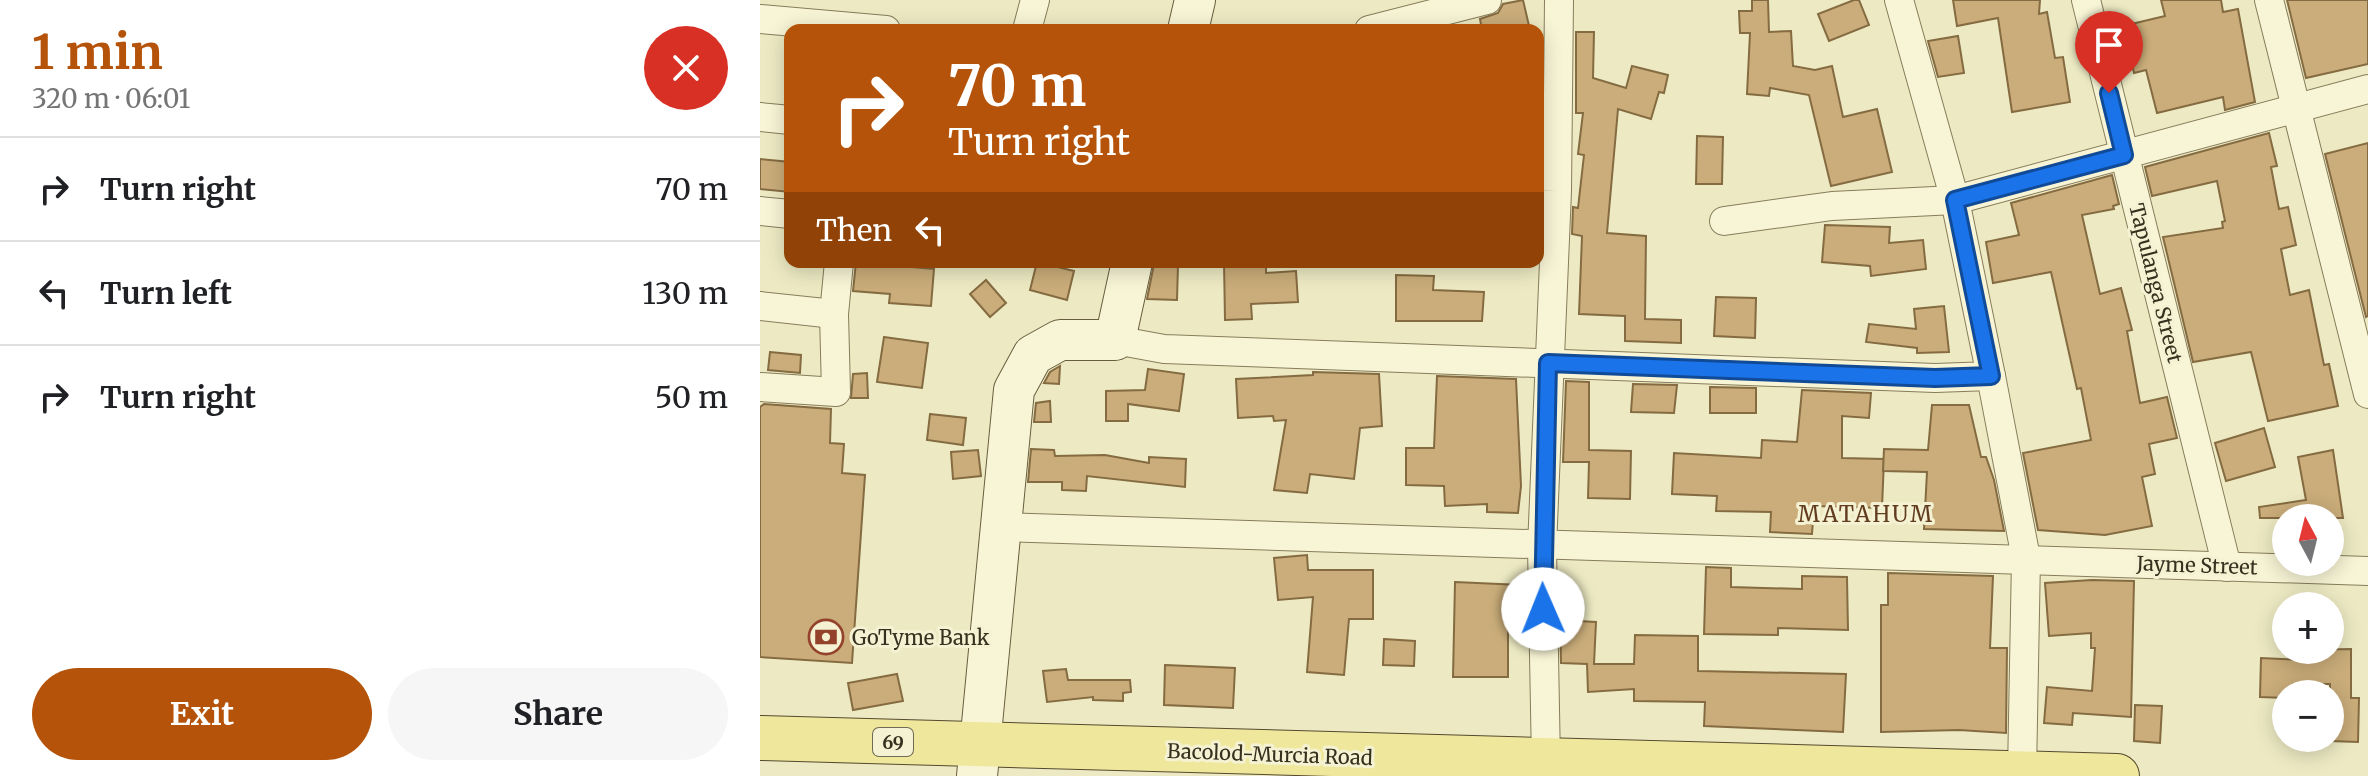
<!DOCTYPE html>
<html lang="en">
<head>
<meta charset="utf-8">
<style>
  :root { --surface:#fff; --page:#f6f6f6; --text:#202124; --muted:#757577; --line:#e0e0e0; --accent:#b45309 }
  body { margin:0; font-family:Merriweather,serif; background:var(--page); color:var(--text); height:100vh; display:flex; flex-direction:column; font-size:30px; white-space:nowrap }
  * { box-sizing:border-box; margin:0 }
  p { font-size:26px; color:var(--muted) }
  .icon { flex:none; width:44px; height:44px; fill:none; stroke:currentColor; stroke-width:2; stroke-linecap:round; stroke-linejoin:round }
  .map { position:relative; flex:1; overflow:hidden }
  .sheet { display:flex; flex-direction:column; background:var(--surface); width:760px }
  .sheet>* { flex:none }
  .guide { position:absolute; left:24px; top:24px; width:760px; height:244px; border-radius:16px; box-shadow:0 4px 20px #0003; background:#b45309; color:#fff; overflow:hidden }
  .needle { width:52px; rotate:353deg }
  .fabs { position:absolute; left:1512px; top:504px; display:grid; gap:16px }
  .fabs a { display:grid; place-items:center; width:72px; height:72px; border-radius:50%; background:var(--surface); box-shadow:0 4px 20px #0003; font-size:40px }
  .pin { position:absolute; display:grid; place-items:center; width:68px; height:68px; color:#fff; margin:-82px -34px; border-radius:50% 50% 50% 0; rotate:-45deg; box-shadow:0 0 8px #0007 }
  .pin .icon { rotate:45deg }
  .me { position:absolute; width:88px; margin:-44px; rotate:359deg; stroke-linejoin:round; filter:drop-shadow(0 0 6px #0008) }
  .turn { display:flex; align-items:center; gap:28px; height:168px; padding:0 32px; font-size:36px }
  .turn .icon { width:104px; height:104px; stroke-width:2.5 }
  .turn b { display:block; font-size:56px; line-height:68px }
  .then { display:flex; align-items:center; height:76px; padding:0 32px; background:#0003; gap:16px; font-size:30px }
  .round { display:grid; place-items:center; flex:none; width:84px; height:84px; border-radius:42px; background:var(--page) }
  .overview { display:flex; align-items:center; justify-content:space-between; height:136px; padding:0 32px }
  h1 { font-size:48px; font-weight:700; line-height:60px; color:var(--accent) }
  .primary-button { display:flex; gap:16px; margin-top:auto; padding:16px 32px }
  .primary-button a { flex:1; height:92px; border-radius:48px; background:var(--accent); color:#fff; font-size:32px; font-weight:700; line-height:92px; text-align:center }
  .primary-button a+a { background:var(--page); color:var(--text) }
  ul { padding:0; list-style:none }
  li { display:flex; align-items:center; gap:24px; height:104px; padding:0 32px; border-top:2px solid var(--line) }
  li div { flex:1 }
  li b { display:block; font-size:30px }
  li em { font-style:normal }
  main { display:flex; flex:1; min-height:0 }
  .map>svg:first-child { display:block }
  .building { fill:#caad7a; stroke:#856b41; stroke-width:2 }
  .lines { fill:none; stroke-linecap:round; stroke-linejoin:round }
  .street-casing { stroke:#877c5b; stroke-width:30 }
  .secondary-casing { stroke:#685d3e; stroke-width:42 }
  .primary-casing { stroke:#55492f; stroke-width:46 }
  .street { stroke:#f8f5d6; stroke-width:28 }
  .secondary { stroke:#f8f5d6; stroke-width:40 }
  .primary { stroke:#efe89c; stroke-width:44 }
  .route-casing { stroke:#114b97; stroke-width:20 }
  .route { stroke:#1a73e8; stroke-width:14 }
  .labels { text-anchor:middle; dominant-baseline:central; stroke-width:6; stroke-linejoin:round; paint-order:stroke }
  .shield { fill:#f4f2d3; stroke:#706a54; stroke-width:2 }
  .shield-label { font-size:18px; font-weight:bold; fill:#37301e }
  .street-label { font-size:20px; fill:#37301e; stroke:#f4f2d3 }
  .poi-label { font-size:20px; fill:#37301e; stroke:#f4f2d3; text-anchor:start }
  .neighbourhood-label { font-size:22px; letter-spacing:2px; fill:#623c1f; stroke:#f4f2d3 }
</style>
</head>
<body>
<main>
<section class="sheet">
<div class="overview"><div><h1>1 min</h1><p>320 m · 06:01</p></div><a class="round" style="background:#d93025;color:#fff"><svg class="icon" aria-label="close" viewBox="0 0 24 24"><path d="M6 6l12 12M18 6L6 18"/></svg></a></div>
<ul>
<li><svg class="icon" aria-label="right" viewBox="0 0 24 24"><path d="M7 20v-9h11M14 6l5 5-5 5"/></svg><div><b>Turn right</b></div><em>70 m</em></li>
<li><svg class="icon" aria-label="left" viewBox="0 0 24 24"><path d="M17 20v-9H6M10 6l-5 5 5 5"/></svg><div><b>Turn left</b></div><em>130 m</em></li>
<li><svg class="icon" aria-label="right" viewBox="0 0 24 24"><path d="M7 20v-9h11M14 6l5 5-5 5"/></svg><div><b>Turn right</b></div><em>50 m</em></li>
</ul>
<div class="primary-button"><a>Exit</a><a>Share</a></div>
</section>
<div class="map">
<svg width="1608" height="776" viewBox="0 0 1608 776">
  <rect width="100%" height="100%" fill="#edeac3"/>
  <g class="building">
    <path d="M763,0L770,30H722L720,19L738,13L743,4Z"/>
    <path d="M992,0H1008L1009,32L1031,31L1033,66L1055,70L1072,66L1083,117L1117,109L1132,172L1071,186L1049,95L1010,88L1009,96L987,94L990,33H980L979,11H992Z"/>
    <path d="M1094,0H1099L1109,25L1069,41L1058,14Z"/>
    <path d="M1193,0H1280L1279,14L1287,12L1295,58L1303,57L1310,102L1252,112L1238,18L1197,26Z"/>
    <path d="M1401,0H1461L1463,12L1478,9L1495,102L1465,110L1463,97L1397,113L1386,70L1374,73L1363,26L1405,16Z"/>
    <path d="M1527,0H1608V64L1546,78Z"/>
    <path d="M816,32H834L833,78L866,88L872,66L908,75L904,93L899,92L891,119L858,109L847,233L886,236L885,319L921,320V343L865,341V316L819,314L822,236L812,234L813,207L818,208L824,155L818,154L823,113H816Z"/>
    <path d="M1198,36L1204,73L1178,77L1168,41Z"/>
    <path d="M1509,133L1517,166L1511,167L1519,209L1528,207L1536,245L1521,249L1530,295L1549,290L1564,365L1569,364L1578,406L1508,421L1491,352L1433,362L1403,237L1463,228L1462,222L1465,221L1457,181L1392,196L1385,167Z"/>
    <path d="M937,136L963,137L962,184H936Z"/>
    <path d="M1608,143V316L1606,317L1565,154Z"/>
    <path d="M0,159L30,162V192L0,189Z"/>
    <path d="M1352,175L1359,204L1353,206L1354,209L1322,215L1340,294L1361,288L1372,330L1367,331L1380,403L1407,397L1417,438L1389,444L1395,474L1382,477L1392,526L1345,535L1278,530L1263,453L1331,440L1321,388L1317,389L1291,272L1233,283L1226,242L1259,235L1251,203Z"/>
    <path d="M1065,225L1130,227L1129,243L1163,240L1166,269L1111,276L1110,266L1062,262Z"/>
    <path d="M96,262L174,269L171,306L129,303L130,294L93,291Z"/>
    <path d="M277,262L314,271L307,300L270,290Z"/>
    <path d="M464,262H506V273L536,271L538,302L491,304L492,319L465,320Z"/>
    <path d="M394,264L418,265L417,300L387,299Z"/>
    <path d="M636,275L674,276L673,290L724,292L722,321H636Z"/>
    <path d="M226,280L246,303L230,317L210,294Z"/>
    <path d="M956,297L996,298L995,338L954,336Z"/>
    <path d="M1184,306L1189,352L1157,353V348L1106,342L1109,324L1156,329L1154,309Z"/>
    <path d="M124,337L168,343L162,388L117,382Z"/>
    <path d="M10,352L41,355L40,373L8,370Z"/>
    <path d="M300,366L299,384L284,383L290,372Z"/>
    <path d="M388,369L424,374L419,411L368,404V421H346V391L385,390Z"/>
    <path d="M553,372L619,374L622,426L600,428L594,479L550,474L547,493L514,490L526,420L514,421L513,416L478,418L476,379L553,375Z"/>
    <path d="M107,373L108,398H91L93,374Z"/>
    <path d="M677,376L756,379L761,486L758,513L727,512V504L685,506L684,486L646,485V448H674Z"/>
    <path d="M806,381L829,382V450L871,451L870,499L828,498L829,462H803Z"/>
    <path d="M873,384L917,385L914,413L871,412Z"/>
    <path d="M950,387L996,388V413H950Z"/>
    <path d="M1042,390L1111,393L1109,418L1082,416V458L1124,459L1122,508L1054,506L1052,534L1010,532L1011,512L956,511L957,496L912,494L914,453L1001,458L1002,440L1037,442Z"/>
    <path d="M290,401L291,422H274L276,403Z"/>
    <path d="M4,404L71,409L70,443L84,444L82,473L105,475L92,663L0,657V407Z"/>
    <path d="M1172,405H1209L1221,457H1226L1234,480L1244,531L1164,529L1167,472L1123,471L1124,449L1168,450Z"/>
    <path d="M170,414L206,418L203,445L167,440Z"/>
    <path d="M1504,428L1515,467L1466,481L1455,443Z"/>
    <path d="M271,449L294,450L295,456L345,455L389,463V457L426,459L425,487L327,476L326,491L302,490V482H268Z"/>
    <path d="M218,450L221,476L193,479L191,452Z"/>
    <path d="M1573,450L1583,518H1500L1499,507L1546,500L1538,457Z"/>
    <path d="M547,555L548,570H613V619H589L584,675L547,672L553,597L518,600L514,558Z"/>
    <path d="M946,567L971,568V587L1042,589V576L1087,577L1088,630L1018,628V635L944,634Z"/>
    <path d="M1128,573L1233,576L1230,648H1247L1246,733L1199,730L1121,732V605H1128Z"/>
    <path d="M1332,580L1374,581L1371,717L1313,713L1312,725L1284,723L1287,687L1332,691L1335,648H1331V633L1289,636L1285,583Z"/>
    <path d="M695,582L761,585V615H748V677H693Z"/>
    <path d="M800,620L836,622L834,664H874L875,635L938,636V671L1086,674L1083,732L944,726L945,702L874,701V689L828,692L827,664L801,663Z"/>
    <path d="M624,639L655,641L654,666L623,665Z"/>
    <path d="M1591,649V698H1599L1598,742L1570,741V684H1533L1532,694H1526V698L1500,697L1501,658L1543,660V650Z"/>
    <path d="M405,665L475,668L473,708L404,705Z"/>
    <path d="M306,669L308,680H370L371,692L363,693V701L333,700V697L287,702L283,671Z"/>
    <path d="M137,674L143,701L93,710L88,683Z"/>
    <path d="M1375,705L1402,706L1400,743L1374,741Z"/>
  </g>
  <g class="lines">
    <g class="street-casing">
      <g id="street">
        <path d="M1326,0L1467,567"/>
        <path d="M1509,0L1608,394"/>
        <path d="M0,19L126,30"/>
        <path d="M267,30L275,0"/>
        <path d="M609,30L727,0"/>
        <path d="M0,117L30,120"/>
        <path d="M0,211L30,214"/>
        <path d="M964,221L1072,206L1195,200L1608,89"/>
        <path d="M0,306L74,314"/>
        <path d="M355,340L404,349L1175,378L1231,376L1195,200L1139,0"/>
        <path d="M1231,376L1266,558L1262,773"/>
        <path d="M0,387L76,392L74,314L79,262"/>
        <path d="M241,527L1608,571"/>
        <path d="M786,763L782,547L797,191L799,0"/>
      </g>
    </g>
    <g class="secondary-casing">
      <g id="secondary">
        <path d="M428,30L435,0"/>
        <path d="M217,776L254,390L273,355L300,340H355L372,262"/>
      </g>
    </g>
    <g class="primary-casing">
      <path id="primary" d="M0,738L1357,776"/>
    </g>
    <use href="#street" class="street"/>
    <use href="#secondary" class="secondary"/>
    <use href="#primary" class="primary"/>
  </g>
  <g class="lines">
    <g class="route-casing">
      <path id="route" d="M783,609L788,363L1175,378L1231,376L1195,200L1364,155L1349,93"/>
    </g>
    <use href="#route" class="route"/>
  </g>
  <defs>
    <g id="bank-ring" transform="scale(1.8)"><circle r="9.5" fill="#f4f2d3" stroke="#94422c" stroke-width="1.5"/><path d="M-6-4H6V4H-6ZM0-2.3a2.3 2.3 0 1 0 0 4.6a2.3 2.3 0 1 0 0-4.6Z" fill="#94422c"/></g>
  </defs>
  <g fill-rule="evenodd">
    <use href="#bank-ring" x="66" y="637"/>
  </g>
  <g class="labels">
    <rect class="shield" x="113" y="728" width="40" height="28" rx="6"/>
    <g class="shield-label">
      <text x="133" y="742">69</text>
    </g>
    <g class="street-label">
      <text transform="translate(1396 283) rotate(76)">Tapulanga Street</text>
      <text transform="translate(1437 565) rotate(2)">Jayme Street</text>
      <text transform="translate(510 754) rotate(2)">Bacolod-Murcia Road</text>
    </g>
    <g class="poi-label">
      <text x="92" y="637">GoTyme Bank</text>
    </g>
    <g class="neighbourhood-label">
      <text x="1106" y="514">MATAHUM</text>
    </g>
  </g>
</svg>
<div class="fabs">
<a><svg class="needle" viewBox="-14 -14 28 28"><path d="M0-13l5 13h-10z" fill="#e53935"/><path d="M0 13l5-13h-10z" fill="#757577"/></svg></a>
<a>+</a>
<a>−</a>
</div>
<div class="pin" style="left:1349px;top:93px;background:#d93025"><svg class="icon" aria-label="arrive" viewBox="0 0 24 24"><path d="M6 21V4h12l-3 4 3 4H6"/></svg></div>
<svg class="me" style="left:783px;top:609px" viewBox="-20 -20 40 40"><circle r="19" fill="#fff"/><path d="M0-13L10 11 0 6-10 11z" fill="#1a73e8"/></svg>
<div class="guide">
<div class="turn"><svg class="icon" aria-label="right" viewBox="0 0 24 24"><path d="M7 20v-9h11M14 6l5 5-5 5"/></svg><div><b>70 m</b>Turn right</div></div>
<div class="then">Then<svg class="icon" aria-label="left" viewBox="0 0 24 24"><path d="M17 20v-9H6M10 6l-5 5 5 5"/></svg></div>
</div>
</div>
</main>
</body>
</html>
